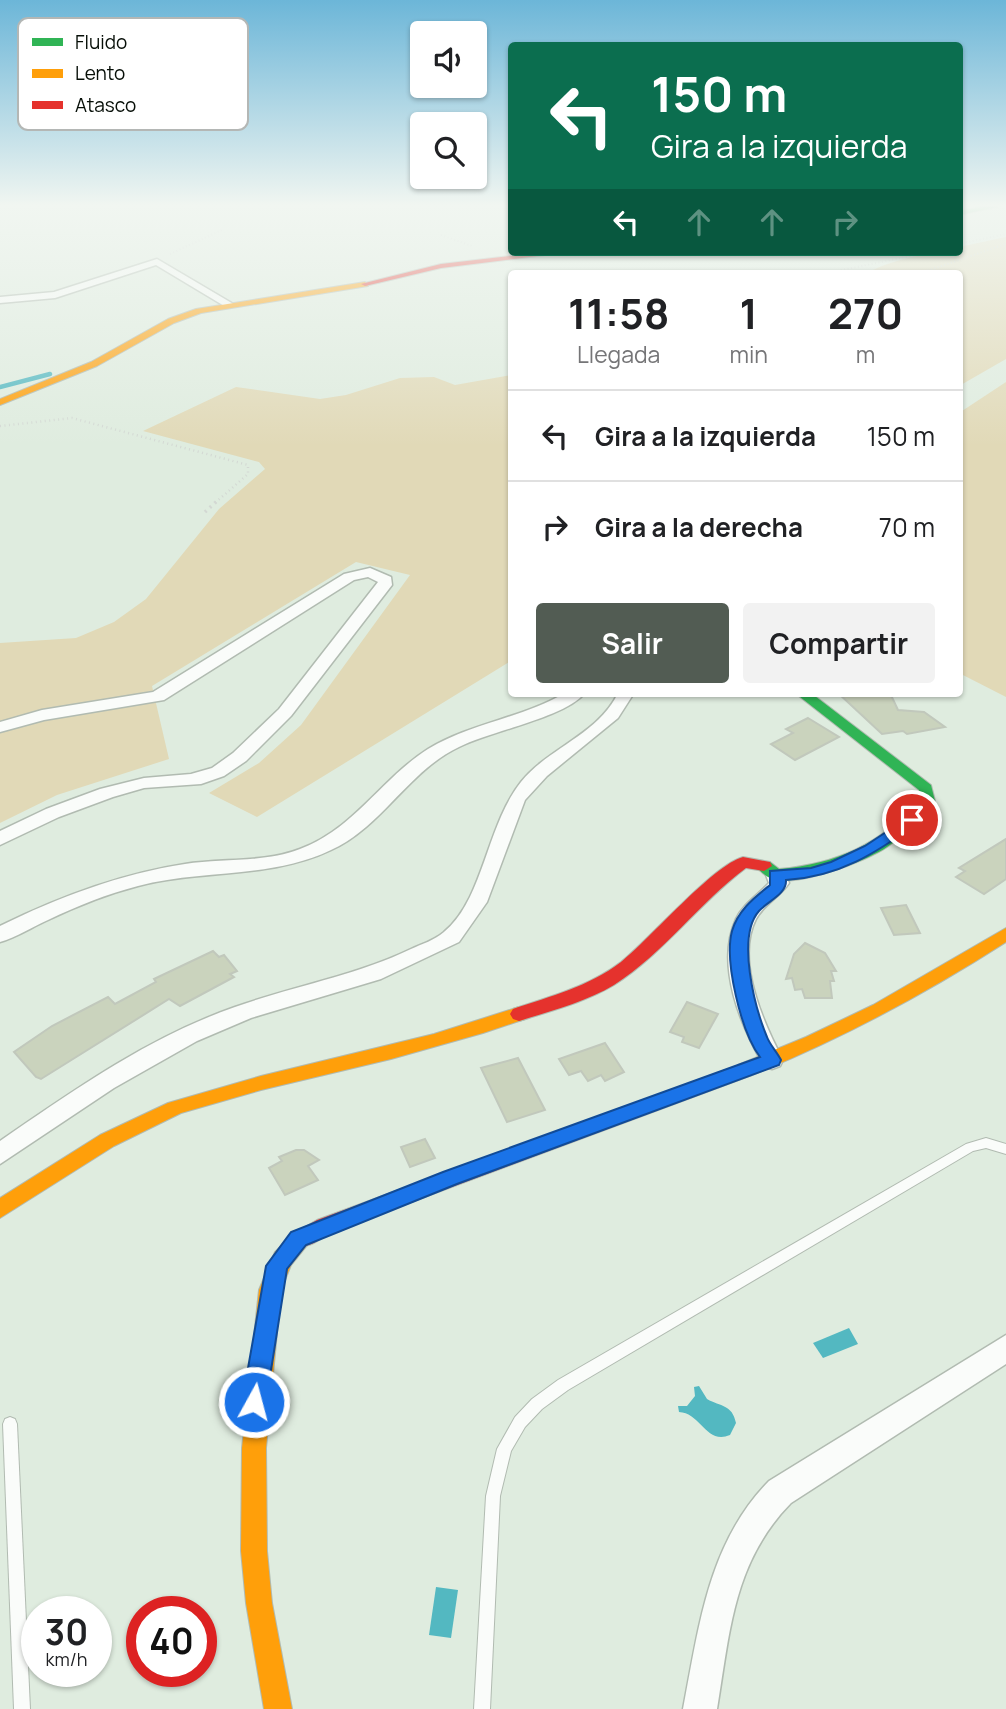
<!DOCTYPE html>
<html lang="es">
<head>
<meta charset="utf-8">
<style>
  :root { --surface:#fff; --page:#f2f2f2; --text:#202124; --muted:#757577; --line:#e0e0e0; --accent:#525c53 }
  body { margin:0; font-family:Manrope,sans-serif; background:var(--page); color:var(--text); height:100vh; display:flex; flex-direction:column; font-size:26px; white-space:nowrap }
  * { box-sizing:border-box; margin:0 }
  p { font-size:23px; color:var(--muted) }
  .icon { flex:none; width:38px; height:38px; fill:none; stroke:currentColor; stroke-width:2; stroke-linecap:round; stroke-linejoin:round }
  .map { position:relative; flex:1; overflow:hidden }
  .sheet { position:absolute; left:508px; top:270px; width:455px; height:427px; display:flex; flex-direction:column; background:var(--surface); border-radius:7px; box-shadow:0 2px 5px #0004 }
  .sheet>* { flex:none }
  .hud { position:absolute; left:508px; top:42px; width:455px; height:214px; border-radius:7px; box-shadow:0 2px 5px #0004; background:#0b6e4f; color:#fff; overflow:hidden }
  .buttons { position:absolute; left:410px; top:21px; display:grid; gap:14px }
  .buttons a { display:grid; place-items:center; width:77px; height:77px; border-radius:7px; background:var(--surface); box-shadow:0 2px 5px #0004; font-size:35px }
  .speed { position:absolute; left:21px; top:1596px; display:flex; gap:14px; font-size:35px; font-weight:700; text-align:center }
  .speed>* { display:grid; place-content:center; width:91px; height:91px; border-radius:50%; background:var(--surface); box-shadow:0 2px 5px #0004; line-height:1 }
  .speed small { font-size:18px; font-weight:400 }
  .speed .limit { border:10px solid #d22; background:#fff; color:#111 }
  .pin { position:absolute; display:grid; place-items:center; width:60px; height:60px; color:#fff; margin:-30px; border:4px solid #fff; border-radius:50%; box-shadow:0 2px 7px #0007 }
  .me { position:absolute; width:77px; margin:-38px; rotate:7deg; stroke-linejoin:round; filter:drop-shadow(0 0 5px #0008) }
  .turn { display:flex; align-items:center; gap:24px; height:147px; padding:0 28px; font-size:32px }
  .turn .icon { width:91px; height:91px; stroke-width:2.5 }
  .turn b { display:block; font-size:49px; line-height:60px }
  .lanes { display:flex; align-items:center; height:66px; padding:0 28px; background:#0003; justify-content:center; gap:35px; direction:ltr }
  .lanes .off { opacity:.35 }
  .eta { display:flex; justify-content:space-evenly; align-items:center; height:119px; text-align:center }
  .eta b { font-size:42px; font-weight:700; line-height:49px }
  .action { display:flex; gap:14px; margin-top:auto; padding:14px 28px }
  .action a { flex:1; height:80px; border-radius:7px; background:var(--accent); color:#fff; font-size:28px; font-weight:700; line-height:80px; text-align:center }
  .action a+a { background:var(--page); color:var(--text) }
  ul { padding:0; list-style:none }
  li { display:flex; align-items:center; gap:21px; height:91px; padding:0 28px; border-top:2px solid var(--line) }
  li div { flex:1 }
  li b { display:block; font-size:26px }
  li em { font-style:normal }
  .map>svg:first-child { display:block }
  .green { fill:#e1d9b7 }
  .water { fill:#53b8c1 }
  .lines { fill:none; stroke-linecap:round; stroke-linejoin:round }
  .stream { stroke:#53b8c1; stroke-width:4.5 }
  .building { fill:#cad3bd; stroke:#c1c8bc; stroke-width:2 }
  .lane-casing { stroke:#b1bbb1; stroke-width:2 }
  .street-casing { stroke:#b1bbb1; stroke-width:3 }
  .fast-casing { stroke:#b1bbb1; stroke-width:2 }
  .slow-casing { stroke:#b1bbb1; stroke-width:2 }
  .jam-casing { stroke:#b1bbb1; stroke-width:2 }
  .path-far2 { stroke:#d3d8d3; stroke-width:2; stroke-dasharray:1 2.5; stroke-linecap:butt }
  .path-far1 { stroke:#d3d8d3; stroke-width:2.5; stroke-dasharray:1 3.5; stroke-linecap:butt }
  .path { stroke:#d3d8d3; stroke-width:3.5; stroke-dasharray:2 4.5; stroke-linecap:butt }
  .lane { fill:#fafcfa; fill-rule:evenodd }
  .street { fill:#fafcfa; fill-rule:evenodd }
  .fast { fill:#30b455; fill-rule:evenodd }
  .slow { fill:#ff9f0a; fill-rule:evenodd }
  .jam { fill:#e5322d; fill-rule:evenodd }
  .route { fill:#1a73e8; stroke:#114b97; stroke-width:2 }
  .key { fill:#fff; stroke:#b4b7b5; stroke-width:2 }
  .key-label { font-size:19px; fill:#060e07 }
</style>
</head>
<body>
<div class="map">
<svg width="1006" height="1709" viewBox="0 0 1006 1709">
  <rect width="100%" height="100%" fill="#dfecdf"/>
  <g class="green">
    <path d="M1006,237V359L959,386V273H867C893,259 930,252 959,252V247Z"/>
    <path d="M511,375V661L257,817L209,793L259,763L301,725L410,575L356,562L152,686L169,759L57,795L0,823V643L76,638L114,622L146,599L219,509L265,469L259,462L143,431L236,387L320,399L346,395L400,378L434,377L455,385Z"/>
    <path d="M1006,382V697L959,673V413Z"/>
  </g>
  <g class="water">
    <path d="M849,1328L858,1344L823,1358L813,1343Z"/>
    <path d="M699,1386L707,1399C721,1407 732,1404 736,1423L730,1435C706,1445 701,1413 679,1412L678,1406H687L695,1396L694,1387Z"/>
    <path d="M436,1587L458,1590L451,1638L429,1635Z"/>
  </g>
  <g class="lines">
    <path class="stream" d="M0,387L50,374"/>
  </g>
  <g class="building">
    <path d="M838,693H890L898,710L924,712L945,727L907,734L903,731L882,734Z"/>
    <path d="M808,718L839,737L795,760L771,744L793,733L786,729Z"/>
    <path d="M1006,839V879L984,894L956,877L965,871L959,868Z"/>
    <path d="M906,905L920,933L894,935L881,908Z"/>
    <path d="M805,943L825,953L836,971H831L834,981H830L832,998H805L802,989L795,990L792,978L786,979L794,954Z"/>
    <path d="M213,951L219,957L224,955L237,971L230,974L234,977L180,1006L169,999L41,1079L36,1077L14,1052L52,1026L108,997L115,1004L156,982L154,979Z"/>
    <path d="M687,1002L718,1014L699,1048L682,1042L684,1037L670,1032Z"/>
    <path d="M605,1043L624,1072L605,1081L601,1075L588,1081L581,1071L569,1075L559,1059Z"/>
    <path d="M518,1058L545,1110L507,1122L481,1068Z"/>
    <path d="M425,1139L435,1158L410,1167L401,1147Z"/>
    <path d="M296,1150H304L319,1160L308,1166L318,1180L285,1195L269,1168L282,1161L279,1157Z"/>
  </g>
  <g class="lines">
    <g class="lane-casing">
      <g id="lane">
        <path d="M986,1138L1006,1144V1154L986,1148L973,1151L568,1390L542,1409L525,1427L511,1451L500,1496L490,1709H474L486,1496L497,1449L515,1417L532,1399L558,1380L966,1144Z"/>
        <path d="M10,1417L15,1419L17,1424L30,1709H14L3,1424L5,1419Z"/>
      </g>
    </g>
    <g class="street-casing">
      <g id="street">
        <path d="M157,259L235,305L226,307L156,265L55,298L0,303V297L54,292Z"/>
        <path d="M370,568L391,577L392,585L291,716L246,761L224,776L201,784L144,788L113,797L59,817L0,845V831L46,809L100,789L144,778L191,774L212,768L233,753L279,709L378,582L368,577L354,580L164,700L44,720L0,732V722L42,710L153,692L344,574Z"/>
        <path d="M565,693H585C564,718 490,731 459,747C408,771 382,827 331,850C271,879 202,869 138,886C107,894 77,906 48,920C32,927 17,937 0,942V926C59,897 120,874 185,864C222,858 264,863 300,849C354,829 381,779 428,749C471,723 522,718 565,693Z"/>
        <path d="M618,693H634L618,718L547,776L525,800L487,902L459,942L381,979L251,1018L197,1041L114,1088L0,1164V1141C74,1090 149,1037 235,1007C293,986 355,976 411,949C422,944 435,940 444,932C484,899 486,826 521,782C548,748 599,734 618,693Z"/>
        <path d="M776,869L783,870L789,883C780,897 763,905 756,919C735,960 764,1024 783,1060L780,1066L772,1069L764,1066C741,1026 715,965 736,919C743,904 758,895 769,883L766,875L769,870Z"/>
        <path d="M1006,1335V1364L791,1503C733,1562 730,1632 717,1709H683C699,1627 708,1543 769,1481Z"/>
      </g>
    </g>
    <g class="fast-casing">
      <g id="fast">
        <path d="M983,207H997L959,215V211Z"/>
        <path d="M795,693H811L931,785L935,801C922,819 906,834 887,847C867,861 797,887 773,879C766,877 760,871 756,866L758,862H770L779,869C836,864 882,844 919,800V790Z"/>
      </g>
    </g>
    <g class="slow-casing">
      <g id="slow">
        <path d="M365,282L368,286L201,313L174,323L97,366L0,405V399L91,362L168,319L196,309Z"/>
        <path d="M1006,928V942C925,994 841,1039 752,1075L745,1077L738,1075L736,1070L738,1065L806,1037L873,1005Z"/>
        <path d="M519,1007L525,1009L528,1014L525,1019L483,1033L391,1059L261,1090L181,1113L114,1146L0,1218V1198L100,1135L168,1103L261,1076L434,1034Z"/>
        <path d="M302,1230L309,1233L312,1239L291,1265L281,1290L266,1448L267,1551L272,1603L292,1709H264L246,1603L241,1551L242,1448L259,1290L275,1252L295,1233Z"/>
      </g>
    </g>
    <g class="jam-casing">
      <g id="jam">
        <path d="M546,252H570L441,268L365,286L361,284L441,264Z"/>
        <path d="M743,857L770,862L772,866L764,871L746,868C699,903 664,953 614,985C586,1002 550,1011 519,1021L513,1019L510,1014L513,1009C551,996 588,987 621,962C650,939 713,865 743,857Z"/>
        <path d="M745,1063L752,1065L754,1070L752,1075L331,1232C320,1239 308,1250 295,1245L292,1239L295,1233L317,1220Z"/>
      </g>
    </g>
    <g class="path-far2">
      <path d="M441,235L472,246"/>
      <path d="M959,244L1006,234"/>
      <path d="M170,254L222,230"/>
      <path d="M827,273L930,252"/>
      <path d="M921,273L1006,244"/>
    </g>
    <path class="path-far1" d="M0,426L72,418L248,465V474L215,503"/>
    <path class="path" d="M205,512L217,501"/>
    <use href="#lane" class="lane"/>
    <use href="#street" class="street"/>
    <use href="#fast" class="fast"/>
    <use href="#slow" class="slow"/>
    <use href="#jam" class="jam"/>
  </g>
  <linearGradient id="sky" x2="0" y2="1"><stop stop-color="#6cb6d8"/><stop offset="0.46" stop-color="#f1f6f1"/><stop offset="1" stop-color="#f1f6f1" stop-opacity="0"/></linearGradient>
  <rect width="1006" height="446" fill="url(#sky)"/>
  <path class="route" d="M912,815L918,816V823C876,853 839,877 786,880C787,894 768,901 759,911C736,937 755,1008 767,1037C770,1045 777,1052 781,1060L779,1065L457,1184L306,1245L287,1269L266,1402L262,1410L254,1413L246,1410L242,1402L266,1266L291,1232L443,1172L760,1057C741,1032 724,961 732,931C738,910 754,898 770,885V871L811,868L831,862L865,846Z"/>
  <rect x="18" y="18" width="230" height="112" rx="10" class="key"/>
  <rect x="32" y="38" width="31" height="8" fill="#30b455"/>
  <rect x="32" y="69" width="31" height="9" fill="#ff9f0a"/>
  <rect x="32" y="101" width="31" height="8" fill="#e5322d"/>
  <g class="key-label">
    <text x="75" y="49">Fluido</text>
    <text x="75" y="80">Lento</text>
    <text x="75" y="112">Atasco</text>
  </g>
</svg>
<div class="buttons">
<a><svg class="icon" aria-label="sound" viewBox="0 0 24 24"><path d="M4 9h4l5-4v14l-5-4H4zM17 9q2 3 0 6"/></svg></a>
<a><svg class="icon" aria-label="search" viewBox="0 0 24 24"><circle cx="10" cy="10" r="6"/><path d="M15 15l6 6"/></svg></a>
</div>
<div class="speed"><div>30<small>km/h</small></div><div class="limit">40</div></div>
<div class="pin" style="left:912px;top:820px;background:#d93025"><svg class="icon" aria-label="arrive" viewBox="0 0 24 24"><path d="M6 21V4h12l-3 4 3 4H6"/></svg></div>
<svg class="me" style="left:254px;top:1402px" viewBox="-20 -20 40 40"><circle r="17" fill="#1a73e8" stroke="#fff" stroke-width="3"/><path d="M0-11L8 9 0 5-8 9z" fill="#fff"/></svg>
<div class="hud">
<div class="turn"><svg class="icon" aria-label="left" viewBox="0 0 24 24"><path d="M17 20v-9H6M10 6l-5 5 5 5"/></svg><div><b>150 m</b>Gira a la izquierda</div></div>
<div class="lanes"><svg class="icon" aria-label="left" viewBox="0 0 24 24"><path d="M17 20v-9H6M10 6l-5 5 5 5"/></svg><svg class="icon off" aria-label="ahead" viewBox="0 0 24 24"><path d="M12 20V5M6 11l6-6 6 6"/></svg><svg class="icon off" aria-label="ahead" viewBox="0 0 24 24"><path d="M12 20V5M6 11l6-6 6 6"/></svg><svg class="icon off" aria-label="right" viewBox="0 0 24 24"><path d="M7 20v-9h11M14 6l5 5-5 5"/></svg></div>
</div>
<section class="sheet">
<div class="eta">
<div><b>11:58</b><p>Llegada</p></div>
<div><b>1</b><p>min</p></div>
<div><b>270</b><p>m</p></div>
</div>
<ul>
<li><svg class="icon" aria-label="left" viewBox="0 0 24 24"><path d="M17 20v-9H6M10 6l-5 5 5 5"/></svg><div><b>Gira a la izquierda</b></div><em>150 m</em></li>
<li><svg class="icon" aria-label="right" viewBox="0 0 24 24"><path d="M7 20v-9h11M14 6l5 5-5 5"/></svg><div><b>Gira a la derecha</b></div><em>70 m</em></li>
</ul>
<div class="action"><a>Salir</a><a>Compartir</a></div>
</section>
</div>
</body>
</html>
